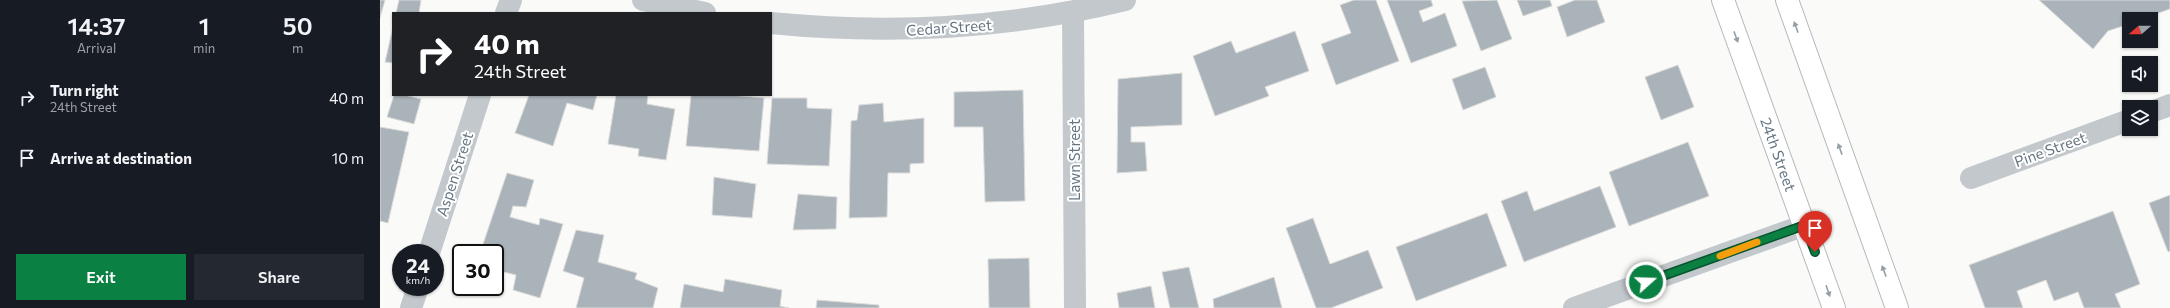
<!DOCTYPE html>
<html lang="en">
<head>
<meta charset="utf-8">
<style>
  :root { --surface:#171b24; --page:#242831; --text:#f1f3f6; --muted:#9ea1a6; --accent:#0b8043 }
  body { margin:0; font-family:Commissioner,sans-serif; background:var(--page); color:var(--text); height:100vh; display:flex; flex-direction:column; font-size:15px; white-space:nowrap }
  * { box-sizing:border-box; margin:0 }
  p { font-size:13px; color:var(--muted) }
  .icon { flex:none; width:22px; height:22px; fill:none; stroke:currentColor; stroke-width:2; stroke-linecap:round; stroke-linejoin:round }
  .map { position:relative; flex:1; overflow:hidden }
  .panel { display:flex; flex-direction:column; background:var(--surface); width:380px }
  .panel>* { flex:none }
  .hud { position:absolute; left:12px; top:12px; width:380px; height:84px; border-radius:0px; box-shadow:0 1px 3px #0004; background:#202124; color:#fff; overflow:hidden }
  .needle { width:26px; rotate:250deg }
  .controls { position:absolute; left:1742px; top:12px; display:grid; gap:8px }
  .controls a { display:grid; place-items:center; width:36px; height:36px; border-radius:0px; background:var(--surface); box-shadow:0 1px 3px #0004; font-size:20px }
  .speed { position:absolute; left:12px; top:244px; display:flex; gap:8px; font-size:20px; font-weight:700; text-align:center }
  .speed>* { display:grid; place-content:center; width:52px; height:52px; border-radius:50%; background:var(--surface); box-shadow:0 1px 3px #0004; line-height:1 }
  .speed small { font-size:10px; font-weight:400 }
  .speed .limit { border:2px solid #111; border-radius:6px; background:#fff; color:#111 }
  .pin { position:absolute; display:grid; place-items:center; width:34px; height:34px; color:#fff; margin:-41px -17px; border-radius:50% 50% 50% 0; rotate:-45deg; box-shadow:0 0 4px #0007 }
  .pin .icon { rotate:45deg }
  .me { position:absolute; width:44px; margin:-22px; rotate:70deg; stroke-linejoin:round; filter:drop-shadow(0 0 3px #0008) }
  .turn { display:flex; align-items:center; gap:14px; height:84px; padding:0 16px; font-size:18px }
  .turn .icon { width:52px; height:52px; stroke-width:2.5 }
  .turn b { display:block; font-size:28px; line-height:34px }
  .eta { display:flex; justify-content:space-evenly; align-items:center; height:68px; text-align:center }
  .eta b { font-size:24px; font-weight:600; line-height:28px }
  .action { display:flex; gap:8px; margin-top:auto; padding:8px 16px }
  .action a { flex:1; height:46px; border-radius:0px; background:var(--accent); color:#fff; font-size:16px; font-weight:600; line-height:46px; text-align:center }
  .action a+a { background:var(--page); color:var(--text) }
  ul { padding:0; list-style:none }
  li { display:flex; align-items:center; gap:12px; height:60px; padding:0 16px }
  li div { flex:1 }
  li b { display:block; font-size:15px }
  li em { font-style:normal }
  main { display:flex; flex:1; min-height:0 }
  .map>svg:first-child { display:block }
  .building { fill:#aab3b9; stroke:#dcdcda }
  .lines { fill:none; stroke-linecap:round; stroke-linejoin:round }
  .primary-casing { stroke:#b5babe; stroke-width:24 }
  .minor { stroke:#c3c8cc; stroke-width:22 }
  .primary { stroke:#fff; stroke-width:22 }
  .oneway { fill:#939fa8 }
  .route-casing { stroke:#07532c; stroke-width:10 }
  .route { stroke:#0b8043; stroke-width:7 }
  .slow { stroke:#f59e0b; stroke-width:7 }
  .labels { text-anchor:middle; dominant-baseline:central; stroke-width:4; stroke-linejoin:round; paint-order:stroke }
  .street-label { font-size:15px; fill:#657683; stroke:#fff }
</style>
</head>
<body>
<main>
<section class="panel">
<div class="eta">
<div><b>14:37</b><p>Arrival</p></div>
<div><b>1</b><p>min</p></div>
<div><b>50</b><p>m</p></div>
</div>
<ul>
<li><svg class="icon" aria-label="right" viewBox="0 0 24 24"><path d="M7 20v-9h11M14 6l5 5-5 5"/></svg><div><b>Turn right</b><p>24th Street</p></div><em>40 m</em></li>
<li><svg class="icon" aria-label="arrive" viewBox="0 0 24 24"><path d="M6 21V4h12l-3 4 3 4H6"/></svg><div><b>Arrive at destination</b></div><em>10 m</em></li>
</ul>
<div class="action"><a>Exit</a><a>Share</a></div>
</section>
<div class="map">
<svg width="1790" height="308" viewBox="0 0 1790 308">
  <rect width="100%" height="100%" fill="#fafaf8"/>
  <g class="building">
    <path d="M0,0H5L0,18Z"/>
    <path d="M19,0H41L39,13H16Z"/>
    <path d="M974,0H996L1019,61L956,85L941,44L971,33L960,5Z"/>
    <path d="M1007,0H1051L1053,6L1039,11L1043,22L1065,13L1077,46L1031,63Z"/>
    <path d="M1117,0L1132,39L1101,51L1082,1Z"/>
    <path d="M1137,0H1170L1172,6L1143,16Z"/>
    <path d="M1195,0H1217L1225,22L1187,37L1177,7Z"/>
    <path d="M1659,0H1790V9L1762,19H1749V24L1728,31L1713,49Z"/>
    <path d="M13,27V63L5,62Z"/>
    <path d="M915,31L929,71L885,87L889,96L835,116L813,56L851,41L856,53Z"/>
    <path d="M1298,65L1314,107L1281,120L1265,77Z"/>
    <path d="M1105,67L1116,97L1083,110L1072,79Z"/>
    <path d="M802,73V125L751,127V142H765L767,171L737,173L738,79Z"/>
    <path d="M643,90L645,201L605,202L603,127H574V92Z"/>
    <path d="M14,95H25L41,99L34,124L7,117Z"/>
    <path d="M149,95H217L213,110L187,103L173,146L135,133Z"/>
    <path d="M236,95H268L267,104L295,109L286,160L258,156L259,149L228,144Z"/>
    <path d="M311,95H350L384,98L379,151L306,146Z"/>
    <path d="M392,98H427V108L452,109L449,166L387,164Z"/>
    <path d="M503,103L504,122L544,118V163L530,164V173H508L507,217L469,218L471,121L477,120L479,105Z"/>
    <path d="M0,127L29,132L8,223L0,221Z"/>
    <path d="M1308,142L1329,196L1249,226L1229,172Z"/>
    <path d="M127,173L154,180L146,207L133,206L130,217L159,225L160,218L183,224L160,298L133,290L136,275L115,270V253H100Z"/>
    <path d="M334,177L376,184L372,218L332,215Z"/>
    <path d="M1220,186L1236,227L1144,262L1121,201L1147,191L1154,211Z"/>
    <path d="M418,194L457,197L456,229L413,230Z"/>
    <path d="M1790,195V251L1788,252L1769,203Z"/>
    <path d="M1733,211L1760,284L1735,294L1741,308H1704L1698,292L1674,301L1666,280L1637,291L1643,308H1605L1589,265Z"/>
    <path d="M1107,213L1127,266L1036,301L1016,247Z"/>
    <path d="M933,218L950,264L988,250L1003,288L951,308H936L906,228Z"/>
    <path d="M196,230L224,235L218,262L257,273L255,279L278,288L273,308H196L204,278L183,271Z"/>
    <path d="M649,258L650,308H609L608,259Z"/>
    <path d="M809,267L819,308H790L782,272Z"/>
    <path d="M894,277L902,308H834L833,299Z"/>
    <path d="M345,279L402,290L400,306L409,308H300L304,284L343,292Z"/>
    <path d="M771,286L775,308H739L737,293Z"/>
    <path d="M437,300L499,305V308H436Z"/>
  </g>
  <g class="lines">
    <g class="primary-casing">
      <g id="primary">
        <path id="s1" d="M1343,0L1454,308"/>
        <path d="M1407,0L1517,308"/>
      </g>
    </g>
    <g class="minor">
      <path d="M263,0L325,13"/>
      <path d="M126,13L131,0"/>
      <path d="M693,13L695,308"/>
      <path d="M391,23C512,35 627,29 745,0"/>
      <path d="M1771,112L1790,105"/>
      <path d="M1591,178L1749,120"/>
      <path d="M49,253L100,95"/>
      <path d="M31,308L38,287"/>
      <path d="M1194,308L1425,225"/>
    </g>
    <use href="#primary" class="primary"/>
  </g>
  <defs><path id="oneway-solid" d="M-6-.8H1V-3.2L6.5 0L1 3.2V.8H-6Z"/></defs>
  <g class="oneway">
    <use href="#oneway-solid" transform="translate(1416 27) rotate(-110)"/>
    <use href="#oneway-solid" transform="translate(1356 37) rotate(70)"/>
    <use href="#oneway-solid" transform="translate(1460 149) rotate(-110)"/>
    <use href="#oneway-solid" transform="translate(1504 271) rotate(-110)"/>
    <use href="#oneway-solid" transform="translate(1448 291) rotate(71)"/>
  </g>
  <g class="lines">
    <g class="route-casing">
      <path id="route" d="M1266,282L1425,225L1435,252"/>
    </g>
    <use href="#route" class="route"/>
    <path class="slow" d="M1340,256L1377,242"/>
  </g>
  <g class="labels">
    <g class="street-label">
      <text transform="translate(569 27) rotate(-4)">Cedar Street</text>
      <text transform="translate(1670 149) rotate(-20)">Pine Street</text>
      <text stroke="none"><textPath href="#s1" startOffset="164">24th Street</textPath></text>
      <text transform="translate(694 160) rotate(-90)">Lawn Street</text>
      <text transform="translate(74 174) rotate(-72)">Aspen Street</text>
    </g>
  </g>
</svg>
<div class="controls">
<a><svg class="needle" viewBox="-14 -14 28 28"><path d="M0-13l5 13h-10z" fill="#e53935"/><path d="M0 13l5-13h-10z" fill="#9ea1a6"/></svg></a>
<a><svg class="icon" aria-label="sound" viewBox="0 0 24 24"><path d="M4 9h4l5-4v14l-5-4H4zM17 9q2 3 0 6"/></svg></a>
<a><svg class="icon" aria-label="layers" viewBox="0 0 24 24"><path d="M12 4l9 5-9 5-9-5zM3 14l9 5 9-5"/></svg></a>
</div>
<div class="speed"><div>24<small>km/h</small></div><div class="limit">30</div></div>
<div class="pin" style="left:1435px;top:252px;background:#d93025"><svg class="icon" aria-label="arrive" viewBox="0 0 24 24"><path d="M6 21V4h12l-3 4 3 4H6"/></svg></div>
<svg class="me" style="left:1266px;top:282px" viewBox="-20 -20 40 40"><circle r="17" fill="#0b8043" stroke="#fff" stroke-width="3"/><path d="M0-11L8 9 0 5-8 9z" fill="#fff"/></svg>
<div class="hud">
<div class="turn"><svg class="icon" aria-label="right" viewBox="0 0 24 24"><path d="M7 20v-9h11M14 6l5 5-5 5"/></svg><div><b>40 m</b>24th Street</div></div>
</div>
</div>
</main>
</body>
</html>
